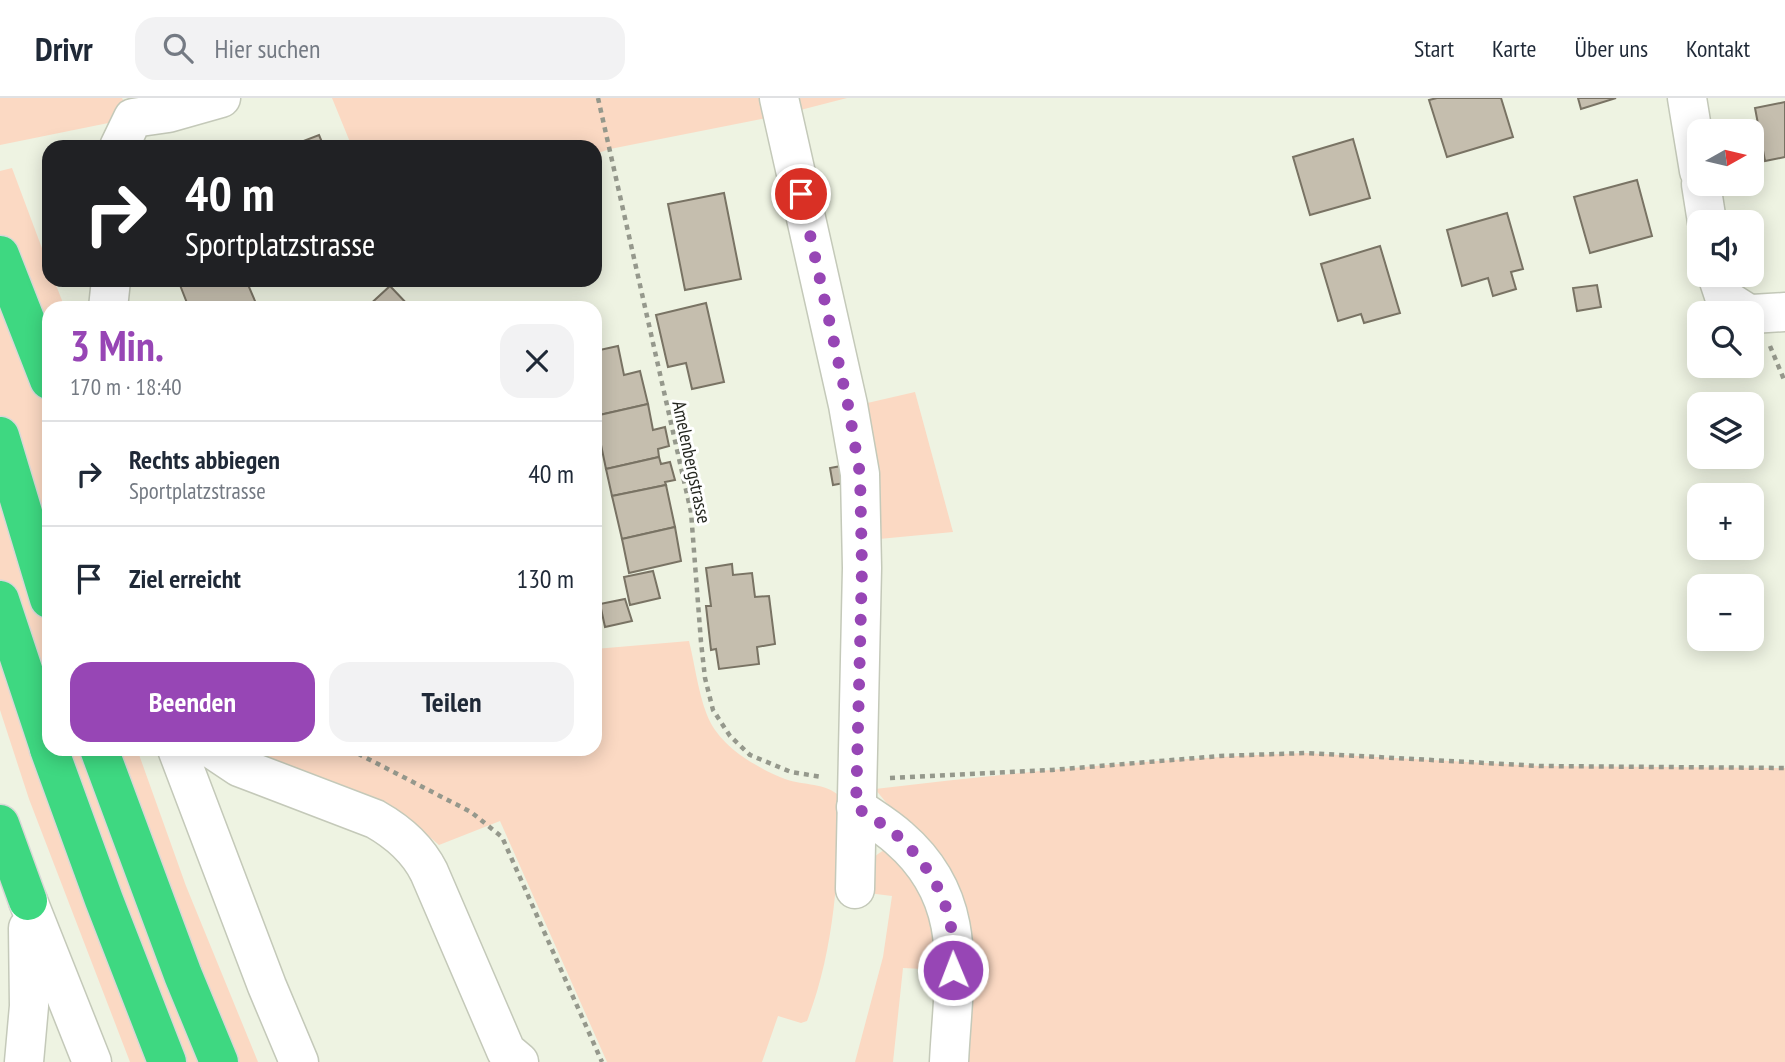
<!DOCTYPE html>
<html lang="de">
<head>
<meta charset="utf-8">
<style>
  :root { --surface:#fff; --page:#f2f2f3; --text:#1f2937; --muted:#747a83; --line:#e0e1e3; --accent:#9746b5 }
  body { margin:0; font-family:"PT Sans Narrow",sans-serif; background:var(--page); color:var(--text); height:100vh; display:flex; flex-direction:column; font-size:26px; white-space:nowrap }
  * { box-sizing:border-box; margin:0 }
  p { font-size:23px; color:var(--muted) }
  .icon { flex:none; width:38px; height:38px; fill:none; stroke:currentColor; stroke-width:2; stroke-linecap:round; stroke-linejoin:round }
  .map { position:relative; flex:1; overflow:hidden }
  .side { position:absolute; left:42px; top:203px; width:560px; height:455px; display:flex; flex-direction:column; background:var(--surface); border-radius:21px; box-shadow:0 4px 18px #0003 }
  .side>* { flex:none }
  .top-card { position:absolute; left:42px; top:42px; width:560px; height:147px; border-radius:21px; box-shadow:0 4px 18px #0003; background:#202124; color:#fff; overflow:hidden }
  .needle { width:46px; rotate:82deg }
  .buttons { position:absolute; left:1687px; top:21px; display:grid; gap:14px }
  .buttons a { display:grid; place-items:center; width:77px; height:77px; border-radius:14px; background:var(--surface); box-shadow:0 4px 18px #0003; font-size:35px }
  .pin { position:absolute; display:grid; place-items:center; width:60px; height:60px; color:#fff; margin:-30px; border:4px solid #fff; border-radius:50%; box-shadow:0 2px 7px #0007 }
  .me { position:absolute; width:77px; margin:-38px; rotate:359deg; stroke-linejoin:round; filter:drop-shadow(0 0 5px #0008) }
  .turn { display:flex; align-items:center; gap:24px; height:147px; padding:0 28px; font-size:32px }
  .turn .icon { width:91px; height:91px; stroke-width:2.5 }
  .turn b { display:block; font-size:49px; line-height:60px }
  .round { display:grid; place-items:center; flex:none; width:74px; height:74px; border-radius:21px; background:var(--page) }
  .head { display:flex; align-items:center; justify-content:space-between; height:119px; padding:0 28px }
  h1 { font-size:42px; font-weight:600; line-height:52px; color:var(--accent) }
  .primary-button { display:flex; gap:14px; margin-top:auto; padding:14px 28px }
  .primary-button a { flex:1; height:80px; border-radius:21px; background:var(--accent); color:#fff; font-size:28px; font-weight:600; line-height:80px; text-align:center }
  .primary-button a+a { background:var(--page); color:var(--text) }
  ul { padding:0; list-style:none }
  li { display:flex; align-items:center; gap:21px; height:105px; padding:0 28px; border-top:2px solid var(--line) }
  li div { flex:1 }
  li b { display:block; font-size:26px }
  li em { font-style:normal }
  header { display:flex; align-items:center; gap:42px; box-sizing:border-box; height:98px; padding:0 35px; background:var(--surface); border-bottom:2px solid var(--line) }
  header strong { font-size:33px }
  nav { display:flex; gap:38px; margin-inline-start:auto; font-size:24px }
  .search { width:490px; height:63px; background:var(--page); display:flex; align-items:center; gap:18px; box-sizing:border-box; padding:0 24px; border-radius:21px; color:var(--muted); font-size:26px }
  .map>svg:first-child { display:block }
  .green { fill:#fbd9c3 }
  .building { fill:#c5beae; stroke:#797364; stroke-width:2 }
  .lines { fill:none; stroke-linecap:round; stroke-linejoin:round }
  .minor-casing { stroke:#c4c9b9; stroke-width:41 }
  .highway-casing { stroke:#d8d8d7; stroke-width:41 }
  .path { stroke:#95988c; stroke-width:4.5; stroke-dasharray:5 5; stroke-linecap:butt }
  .minor { stroke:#fff; stroke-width:38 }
  .highway { stroke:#3ed881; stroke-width:38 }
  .route { stroke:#9746b5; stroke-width:12; stroke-dasharray:0 21.6 }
  .labels { text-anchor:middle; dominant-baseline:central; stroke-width:6; stroke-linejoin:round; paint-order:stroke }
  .street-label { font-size:19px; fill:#24261f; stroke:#fff }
</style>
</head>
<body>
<header>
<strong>Drivr</strong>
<div class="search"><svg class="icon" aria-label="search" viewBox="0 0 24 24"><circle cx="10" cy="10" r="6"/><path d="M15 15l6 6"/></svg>Hier suchen</div>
<nav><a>Start</a><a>Karte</a><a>Über uns</a><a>Kontakt</a></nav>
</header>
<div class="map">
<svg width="1785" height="964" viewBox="0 0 1785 964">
  <rect width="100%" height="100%" fill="#eef3e2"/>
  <g class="green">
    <path d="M0,0H122L133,20L0,47Z"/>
    <path d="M332,0H847L781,17L610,51L595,56V49H352Z"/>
    <path d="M12,70L49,169V182H54L65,210H49V651H137L186,788L258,964H130L29,701L0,612V73Z"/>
    <path d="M915,294L953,434L879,441L863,306Z"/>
    <path d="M689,543C695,567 698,594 707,617C719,648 755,669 785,681C805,688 824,684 841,699C838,775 835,851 807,923L801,925L778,918L762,964H607L500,723L439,747L410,722L241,651H595V551Z"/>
    <path d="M1305,655L1540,668L1785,670V964H949L935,764L875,691C1018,674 1161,660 1305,655Z"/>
    <path d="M885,752L918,778L943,872L903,870L893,964H855L883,859L892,798L868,795C868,776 866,760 885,752Z"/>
  </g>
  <g class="building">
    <path d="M1437,0H1501L1513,39L1447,59L1429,2Z"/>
    <path d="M1578,0H1616L1581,11Z"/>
    <path d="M1785,4V59L1765,63L1755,10Z"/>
    <path d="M319,37L324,49H288Z"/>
    <path d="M1353,41L1370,100L1310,117L1293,59Z"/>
    <path d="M1637,82L1652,138L1590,155L1574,99Z"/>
    <path d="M724,95L741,181L685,192L668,106Z"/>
    <path d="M1507,115L1523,171L1511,174L1516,191L1493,198L1488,180L1462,188L1447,132Z"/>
    <path d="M1380,148L1400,215L1364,225L1361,216L1338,223L1321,166Z"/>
    <path d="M178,182H246L258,210H189Z"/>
    <path d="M1597,187L1601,209L1577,213L1573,190Z"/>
    <path d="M390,188L411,210H366Z"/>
    <path d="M706,205L724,284L692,291L686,265L668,269L656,217Z"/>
    <path d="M618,248L624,277L640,273L648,306L595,318V253Z"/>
    <path d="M648,306L653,332L665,329L669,348L658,351L659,359L606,371L595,318Z"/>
    <path d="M659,359L661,366L670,364L675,382L665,384L666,387L612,398L606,371Z"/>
    <path d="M841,368L844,385L833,387L830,370Z"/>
    <path d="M666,387L675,429L622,441L612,398Z"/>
    <path d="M675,429L681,463L629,475L622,441Z"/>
    <path d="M732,466L733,477L752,475L755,499L769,498L775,546L757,549L759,566L719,571L716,551L711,552L706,508H711L706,470Z"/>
    <path d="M653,473L660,500L630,507L624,479Z"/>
    <path d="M625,501L632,523L605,529L600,506Z"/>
  </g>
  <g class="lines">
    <g class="minor-casing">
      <g id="minor">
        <path d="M779,0L848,307L860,376L862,470L855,791"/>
        <path d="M1687,0L1699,73"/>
        <path d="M119,49L133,20L168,15L221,0"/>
        <path d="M1701,86L1707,124"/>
        <path d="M1717,177L1725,201L1747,215"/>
        <path d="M108,210L111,182"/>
        <path d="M1752,216L1785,214"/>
        <path d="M177,651L267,888L299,964"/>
        <path d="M212,651L239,669L375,721C398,734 417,750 429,774L506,953L519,964"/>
        <path d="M856,709C870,719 886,728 899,740C972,803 953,879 949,964"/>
        <path d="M28,803L92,964"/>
        <path d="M24,964L29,908L28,830"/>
      </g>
    </g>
    <g class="highway-casing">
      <g id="highway">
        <path d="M0,157L49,282"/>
        <path d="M0,338L49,501"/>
        <path d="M0,502L49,650"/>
        <path d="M49,651L104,802L167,964"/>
        <path d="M99,651L183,877L219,964"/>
        <path d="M0,726L28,803"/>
      </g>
    </g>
    <g class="path">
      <path d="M598,0L691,414L701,544L705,580L713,612L730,638L750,657L791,674L822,679"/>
      <path d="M1770,248L1785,284"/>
      <path d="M349,651L471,714L502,739L602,964"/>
      <path d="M890,680L1052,672L1220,658L1305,655L1540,668L1785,670"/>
    </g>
    <use href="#minor" class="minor"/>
    <use href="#highway" class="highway"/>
  </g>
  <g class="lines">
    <path class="route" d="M801,96L848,307L860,376L862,470L856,709C870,719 887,728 900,740C939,777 957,820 953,872"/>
  </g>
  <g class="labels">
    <g class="street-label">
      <text transform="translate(692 364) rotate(78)">Amelenbergstrasse</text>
    </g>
  </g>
</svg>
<div class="buttons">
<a><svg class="needle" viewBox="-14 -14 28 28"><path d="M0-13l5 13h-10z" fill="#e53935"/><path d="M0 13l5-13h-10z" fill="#747a83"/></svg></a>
<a><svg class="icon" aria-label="sound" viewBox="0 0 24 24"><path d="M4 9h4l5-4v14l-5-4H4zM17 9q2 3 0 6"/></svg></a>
<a><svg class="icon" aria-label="search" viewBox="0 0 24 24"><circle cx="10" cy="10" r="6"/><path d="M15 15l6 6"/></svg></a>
<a><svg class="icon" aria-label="layers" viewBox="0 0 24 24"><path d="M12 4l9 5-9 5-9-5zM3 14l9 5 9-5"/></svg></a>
<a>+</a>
<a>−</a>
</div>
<div class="pin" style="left:801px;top:96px;background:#d93025"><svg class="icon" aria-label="arrive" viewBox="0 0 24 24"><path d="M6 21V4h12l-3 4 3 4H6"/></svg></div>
<svg class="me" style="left:953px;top:872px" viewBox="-20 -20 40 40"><circle r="17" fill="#9746b5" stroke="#fff" stroke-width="3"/><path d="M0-11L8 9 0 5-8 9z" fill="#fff"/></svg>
<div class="top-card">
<div class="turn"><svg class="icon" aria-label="right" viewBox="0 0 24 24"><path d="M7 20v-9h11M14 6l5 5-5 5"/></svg><div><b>40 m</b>Sportplatzstrasse</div></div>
</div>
<section class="side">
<div class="head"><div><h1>3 Min.</h1><p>170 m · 18:40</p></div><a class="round"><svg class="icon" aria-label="close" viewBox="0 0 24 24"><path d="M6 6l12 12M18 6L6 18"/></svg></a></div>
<ul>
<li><svg class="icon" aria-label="right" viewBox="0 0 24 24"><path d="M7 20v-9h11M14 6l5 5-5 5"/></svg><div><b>Rechts abbiegen</b><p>Sportplatzstrasse</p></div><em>40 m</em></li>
<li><svg class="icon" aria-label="arrive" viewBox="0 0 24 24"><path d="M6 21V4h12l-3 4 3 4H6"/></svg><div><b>Ziel erreicht</b></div><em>130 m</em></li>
</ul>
<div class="primary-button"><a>Beenden</a><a>Teilen</a></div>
</section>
</div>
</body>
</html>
